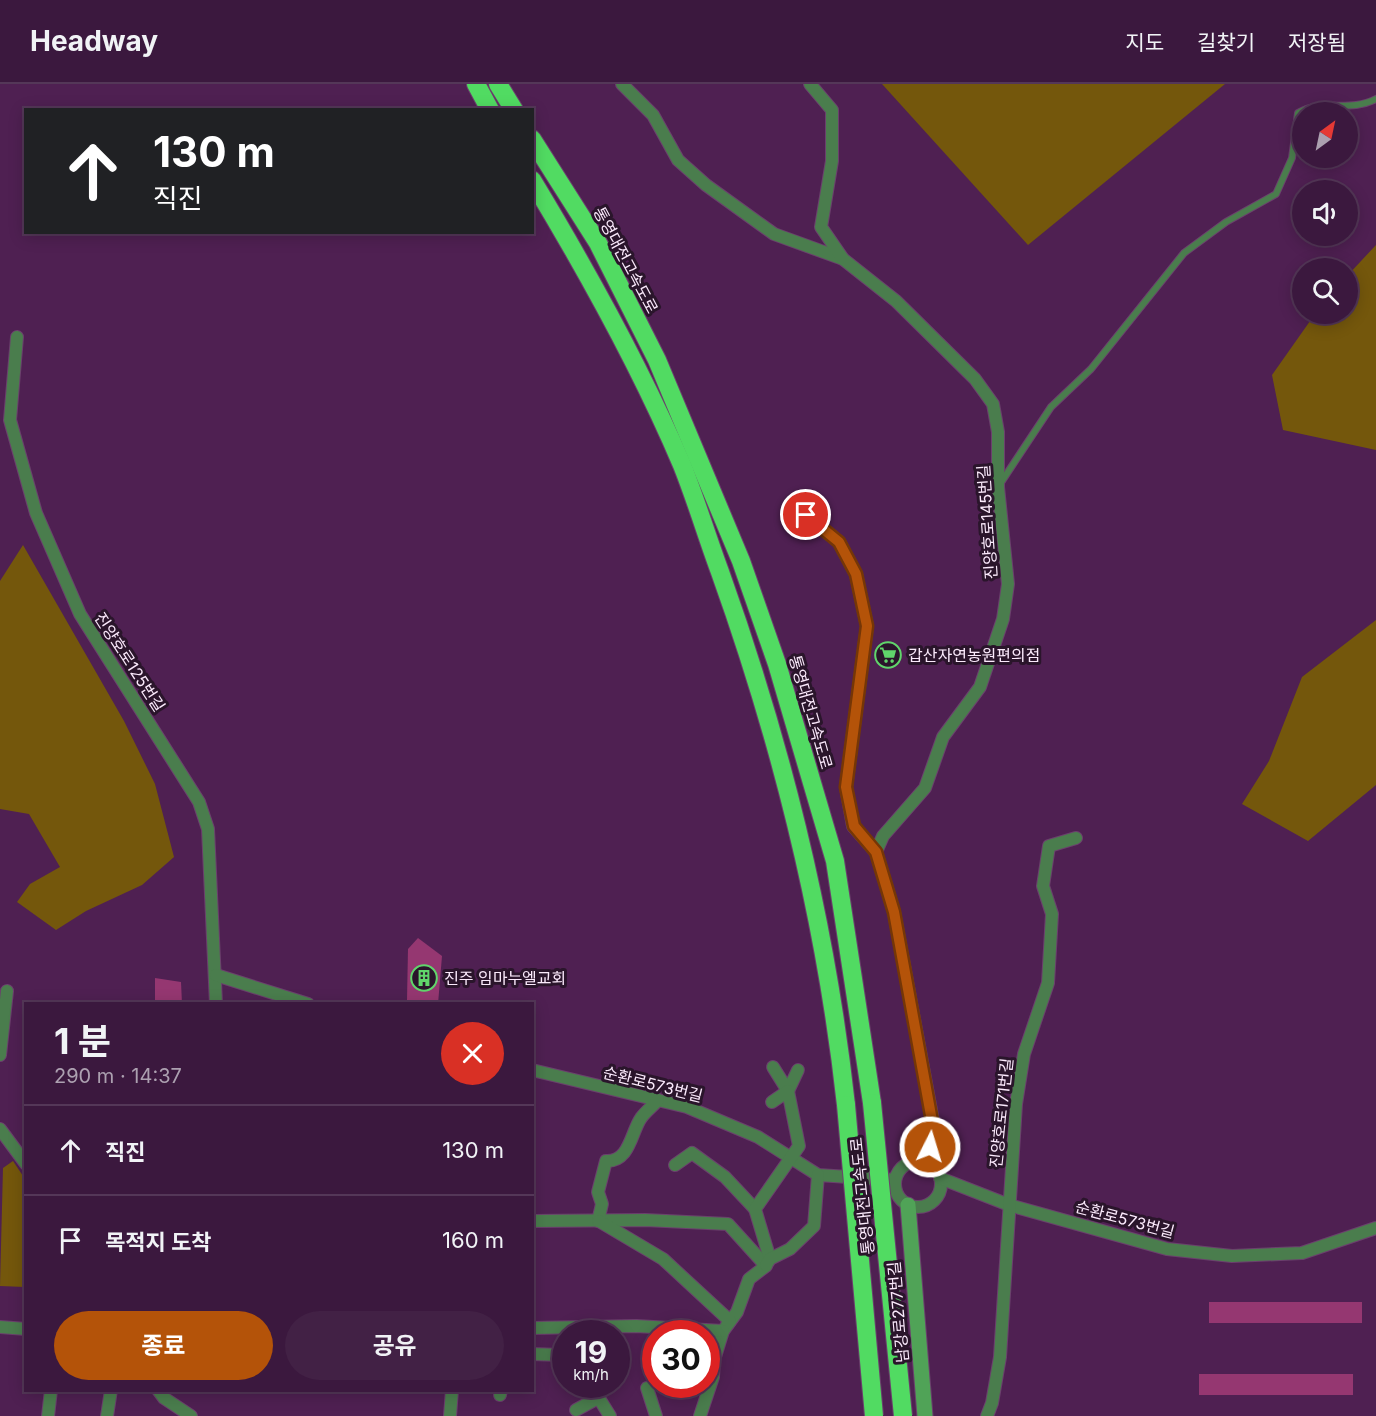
<!DOCTYPE html>
<html lang="ko">
<head>
<meta charset="utf-8">
<style>
  :root { --surface:#3b183e; --page:#422145; --text:#f1f3f6; --muted:#aca0b0; --line:#543758; --accent:#b45309 }
  body { margin:0; font-family:Inter,"Noto Sans KR",sans-serif; background:var(--page); color:var(--text); height:100vh; display:flex; flex-direction:column; font-size:22px; white-space:nowrap }
  * { box-sizing:border-box; margin:0 }
  p { font-size:20px; color:var(--muted) }
  .icon { flex:none; width:33px; height:33px; fill:none; stroke:currentColor; stroke-width:2; stroke-linecap:round; stroke-linejoin:round }
  .map { position:relative; flex:1; overflow:hidden }
  .drawer { position:absolute; left:24px; top:918px; width:510px; height:390px; display:flex; flex-direction:column; background:var(--surface); border-radius:0px; box-shadow:0 3px 15px #0003,0 0 0 2px var(--line) }
  .drawer>* { flex:none }
  .hud { position:absolute; left:24px; top:24px; width:510px; height:126px; border-radius:0px; box-shadow:0 3px 15px #0003,0 0 0 2px var(--line); background:#202124; color:#fff; overflow:hidden }
  .needle { width:39px; rotate:33deg }
  .buttons { position:absolute; left:1292px; top:18px; display:grid; gap:12px }
  .buttons a { display:grid; place-items:center; width:66px; height:66px; border-radius:50%; background:var(--surface); box-shadow:0 3px 15px #0003,0 0 0 2px var(--line); font-size:30px }
  .speed { position:absolute; left:552px; top:1236px; display:flex; gap:12px; font-size:30px; font-weight:700; text-align:center }
  .speed>* { display:grid; place-content:center; width:78px; height:78px; border-radius:50%; background:var(--surface); box-shadow:0 3px 15px #0003,0 0 0 2px var(--line); line-height:1 }
  .speed small { font-size:15px; font-weight:400 }
  .speed .limit { border:9px solid #d22; background:#fff; color:#111 }
  .pin { position:absolute; display:grid; place-items:center; width:51px; height:51px; color:#fff; margin:-26px; border:3px solid #fff; border-radius:50%; box-shadow:0 2px 6px #0007 }
  .me { position:absolute; width:66px; margin:-33px; rotate:5deg; stroke-linejoin:round; filter:drop-shadow(0 0 4px #0008) }
  .turn { display:flex; align-items:center; gap:21px; height:126px; padding:0 30px; font-size:27px }
  .turn .icon { width:78px; height:78px; stroke-width:2.5 }
  .turn b { display:block; font-size:42px; line-height:51px }
  .round { display:grid; place-items:center; flex:none; width:63px; height:63px; border-radius:32px; background:var(--page) }
  .summary { display:flex; align-items:center; justify-content:space-between; height:102px; padding:0 30px }
  h1 { font-size:36px; font-weight:700; line-height:45px }
  .action { display:flex; gap:12px; margin-top:auto; padding:12px 30px }
  .action a { flex:1; height:69px; border-radius:36px; background:var(--accent); color:#fff; font-size:24px; font-weight:700; line-height:69px; text-align:center }
  .action a+a { background:var(--page); color:var(--text) }
  ul { padding:0; list-style:none }
  li { display:flex; align-items:center; gap:18px; height:90px; padding:0 30px; border-top:2px solid var(--line) }
  li div { flex:1 }
  li b { display:block; font-size:22px }
  li em { font-style:normal }
  header { display:flex; align-items:center; gap:36px; box-sizing:border-box; height:84px; padding:0 30px; background:var(--surface); border-bottom:2px solid var(--line) }
  header strong { font-size:28px }
  nav { display:flex; gap:33px; margin-inline-start:auto; font-size:21px }
  .map>svg:first-child { display:block }
  .green { fill:#74570c }
  .building { fill:#953771 }
  .lines { fill:none; stroke-linecap:round; stroke-linejoin:round }
  .lane-casing { stroke:#6b406d; stroke-width:8 }
  .street-casing { stroke:#6b406d; stroke-width:14 }
  .secondary-casing { stroke:#6b406d; stroke-width:17 }
  .highway-casing { stroke:#6b406d; stroke-width:20 }
  .lane { stroke:#4a7d4d; stroke-width:6 }
  .street { stroke:#4a7d4d; stroke-width:12 }
  .secondary { stroke:#50a357; stroke-width:15 }
  .highway { stroke:#51db62; stroke-width:18 }
  .highway-bridge-casing { stroke:#6b406d; stroke-width:20; stroke-linecap:butt }
  .highway-bridge { stroke:#51db62; stroke-width:18 }
  .route-casing { stroke:#753606; stroke-width:15 }
  .route { stroke:#b45309; stroke-width:10 }
  .labels { text-anchor:middle; dominant-baseline:central; stroke-width:6; stroke-linejoin:round; paint-order:stroke }
  .street-label { font-size:16px; fill:#fbeafc; stroke:#2a152b }
  .poi-label { font-size:16px; fill:#fbeafc; stroke:#2a152b; text-anchor:start }
</style>
</head>
<body>
<header>
<strong>Headway</strong>
<nav><a>지도</a><a>길찾기</a><a>저장됨</a></nav>
</header>
<div class="map">
<svg width="1376" height="1332" viewBox="0 0 1376 1332">
  <rect width="100%" height="100%" fill="#4f2052"/>
  <g class="green">
    <path d="M882,0H1225L1028,161Z"/>
    <path d="M1376,161V366L1283,346L1272,291L1315,230H1347V192Z"/>
    <path d="M23,461L124,637L155,700L174,773L142,801L86,827L56,846L17,818L30,800L60,783L29,730L0,725V497Z"/>
    <path d="M1376,536V701L1308,757L1242,720L1269,677L1302,593Z"/>
    <path d="M13,1077L25,1095V1203L0,1202L3,1084Z"/>
  </g>
  <g class="building">
    <path d="M418,854L442,872L438,920H417L407,916L408,865Z"/>
    <path d="M155,894L181,898L182,920H155Z"/>
    <rect x="1209" y="1218" width="153" height="21"/>
    <rect x="1199" y="1290" width="154" height="21"/>
  </g>
  <g class="lines">
    <g class="lane-casing">
      <path id="lane" d="M1000,400L1051,323L1091,285L1184,169L1226,138L1276,110L1292,74L1298,29C1323,14 1349,29 1376,15"/>
    </g>
    <g class="street-casing">
      <g id="street">
        <path d="M622,0L653,31L678,76L706,101L774,150L843,175"/>
        <path d="M810,0L832,26V77L821,143L843,175L896,217L975,295L993,320L998,348V403L1008,500L1003,535L980,603L943,653L925,704L883,752L876,768L894,828L935,1048L924,1078"/>
        <path d="M17,253L10,336L36,429L80,530L199,718L208,745L216,920"/>
        <path d="M806,431L839,458L856,490L867,542L846,703L853,742L876,768"/>
        <path d="M216,891L308,920"/>
        <path d="M0,971L7,907"/>
        <path d="M773,983L788,1007L798,986"/>
        <path d="M532,986L687,1023L758,1053L818,1091L895,1096"/>
        <path d="M0,1045L26,1080"/>
        <circle cx="918" cy="1100" r="23"/>
        <path d="M675,1081L692,1069L725,1093L755,1125"/>
        <path d="M940,1094L1009,1121L1167,1165L1232,1172L1302,1169L1376,1144"/>
        <path d="M532,1137L645,1136L728,1140L766,1182L749,1195L737,1228L723,1247L714,1276L713,1293L700,1332"/>
        <path d="M598,1137L602,1120L598,1108L606,1077C630,1078 631,1048 641,1034C645,1028 653,1022 658,1016"/>
        <path d="M599,1137L663,1175L730,1237L727,1241"/>
        <path d="M770,1175L755,1125L799,1062L788,1007L772,1018"/>
        <path d="M766,1181L770,1175L790,1165L814,1142L818,1091"/>
        <path d="M0,1243L26,1245"/>
        <path d="M532,1244L636,1242L723,1247"/>
        <path d="M532,1270L561,1271L566,1275"/>
        <path d="M590,1300L610,1332"/>
        <path d="M647,1304L656,1332"/>
        <path d="M158,1306L164,1314L191,1332"/>
        <path d="M500,1311L501,1306"/>
        <path d="M576,1326L598,1314"/>
        <path d="M48,1332L51,1306"/>
        <path d="M107,1332L111,1306"/>
        <path d="M450,1332L452,1306"/>
        <path d="M987,1332L992,1319L1000,1273L1016,1020L1024,970L1048,899L1052,830L1043,802L1049,762L1076,754"/>
      </g>
    </g>
    <g class="secondary-casing">
      <path id="secondary" d="M908,1121L925,1332"/>
    </g>
    <g class="highway-casing">
      <g id="highway">
        <path d="M476,0L490,26"/>
        <path d="M498,0L514,26"/>
        <path d="M532,55L598,159L657,276L741,477L777,580L835,777L872,1019"/>
        <path d="M532,96C587,187 640,282 682,381C696,416 707,453 720,488C782,661 826,839 846,1021"/>
      </g>
    </g>
    <use href="#lane" class="lane"/>
    <use href="#street" class="street"/>
    <use href="#secondary" class="secondary"/>
    <use href="#highway" class="highway"/>
    <g class="highway-bridge-casing">
      <g id="highway-bridge">
        <path d="M872,1019L903,1332"/>
        <path d="M846,1021L874,1332"/>
      </g>
    </g>
    <use href="#highway-bridge" class="highway-bridge"/>
  </g>
  <g class="lines">
    <g class="route-casing">
      <path id="route" d="M806,431L839,458L856,490L867,542L846,703L854,742L876,768L894,828L934,1048L930,1063"/>
    </g>
    <use href="#route" class="route"/>
  </g>
  <defs>
    <g id="supermarket-ring" transform="scale(1.35)"><circle r="9.5" fill="#2a152b" stroke="#60d56b" stroke-width="1.5"/><path d="M-6-5.5h2.5l.6 2H6L4.5 2H-2.5L-4.4-4H-6ZM-1.5 3.2a1.3 1.3 0 1 0 .1 0ZM3 3.2a1.3 1.3 0 1 0 .1 0Z" fill="#60d56b"/></g>
    <g id="building-ring" transform="scale(1.35)"><circle r="9.5" fill="#2a152b" stroke="#60d56b" stroke-width="1.5"/><path d="M-4-6H4V6H1V3H-1V6H-4ZM-2.5-4.3h1.7v1.8h-1.7ZM.8-4.3h1.7v1.8H.8ZM-2.5-1h1.7V.8h-1.7ZM.8-1h1.7V.8H.8Z" fill="#60d56b"/></g>
  </defs>
  <g fill-rule="evenodd">
    <use href="#supermarket-ring" x="888" y="571"/>
    <use href="#building-ring" x="424" y="894"/>
  </g>
  <g class="labels">
    <g class="street-label">
      <text transform="translate(626 176) rotate(62)">통영대전고속도로</text>
      <text transform="translate(987 438) rotate(-94)">진양호로145번길</text>
      <text transform="translate(130 578) rotate(57)">진양호로125번길</text>
      <text transform="translate(811 628) rotate(74)">통영대전고속도로</text>
      <text transform="translate(653 1000) rotate(14)">순환로573번길</text>
      <text transform="translate(1001 1029) rotate(-84)">진양호로171번길</text>
      <text transform="translate(862 1112) rotate(-96)">통영대전고속도로</text>
      <text transform="translate(1125 1135) rotate(15)">순환로573번길</text>
      <text transform="translate(898 1228) rotate(-95)">남강로277번길</text>
    </g>
    <g class="poi-label">
      <text x="908" y="571">갑산자연농원편의점</text>
      <text x="444" y="894">진주 임마누엘교회</text>
    </g>
  </g>
</svg>
<div class="buttons">
<a><svg class="needle" viewBox="-14 -14 28 28"><path d="M0-13l5 13h-10z" fill="#e53935"/><path d="M0 13l5-13h-10z" fill="#aca0b0"/></svg></a>
<a><svg class="icon" aria-label="sound" viewBox="0 0 24 24"><path d="M4 9h4l5-4v14l-5-4H4zM17 9q2 3 0 6"/></svg></a>
<a><svg class="icon" aria-label="search" viewBox="0 0 24 24"><circle cx="10" cy="10" r="6"/><path d="M15 15l6 6"/></svg></a>
</div>
<div class="speed"><div>19<small>km/h</small></div><div class="limit">30</div></div>
<div class="pin" style="left:806px;top:431px;background:#d93025"><svg class="icon" aria-label="arrive" viewBox="0 0 24 24"><path d="M6 21V4h12l-3 4 3 4H6"/></svg></div>
<svg class="me" style="left:930px;top:1063px" viewBox="-20 -20 40 40"><circle r="17" fill="#b45309" stroke="#fff" stroke-width="3"/><path d="M0-11L8 9 0 5-8 9z" fill="#fff"/></svg>
<div class="hud">
<div class="turn"><svg class="icon" aria-label="ahead" viewBox="0 0 24 24"><path d="M12 20V5M6 11l6-6 6 6"/></svg><div><b>130 m</b>직진</div></div>
</div>
<section class="drawer">
<div class="summary"><div><h1>1 분</h1><p>290 m · 14:37</p></div><a class="round" style="background:#d93025;color:#fff"><svg class="icon" aria-label="close" viewBox="0 0 24 24"><path d="M6 6l12 12M18 6L6 18"/></svg></a></div>
<ul>
<li><svg class="icon" aria-label="ahead" viewBox="0 0 24 24"><path d="M12 20V5M6 11l6-6 6 6"/></svg><div><b>직진</b></div><em>130 m</em></li>
<li><svg class="icon" aria-label="arrive" viewBox="0 0 24 24"><path d="M6 21V4h12l-3 4 3 4H6"/></svg><div><b>목적지 도착</b></div><em>160 m</em></li>
</ul>
<div class="action"><a>종료</a><a>공유</a></div>
</section>
</div>
</body>
</html>
